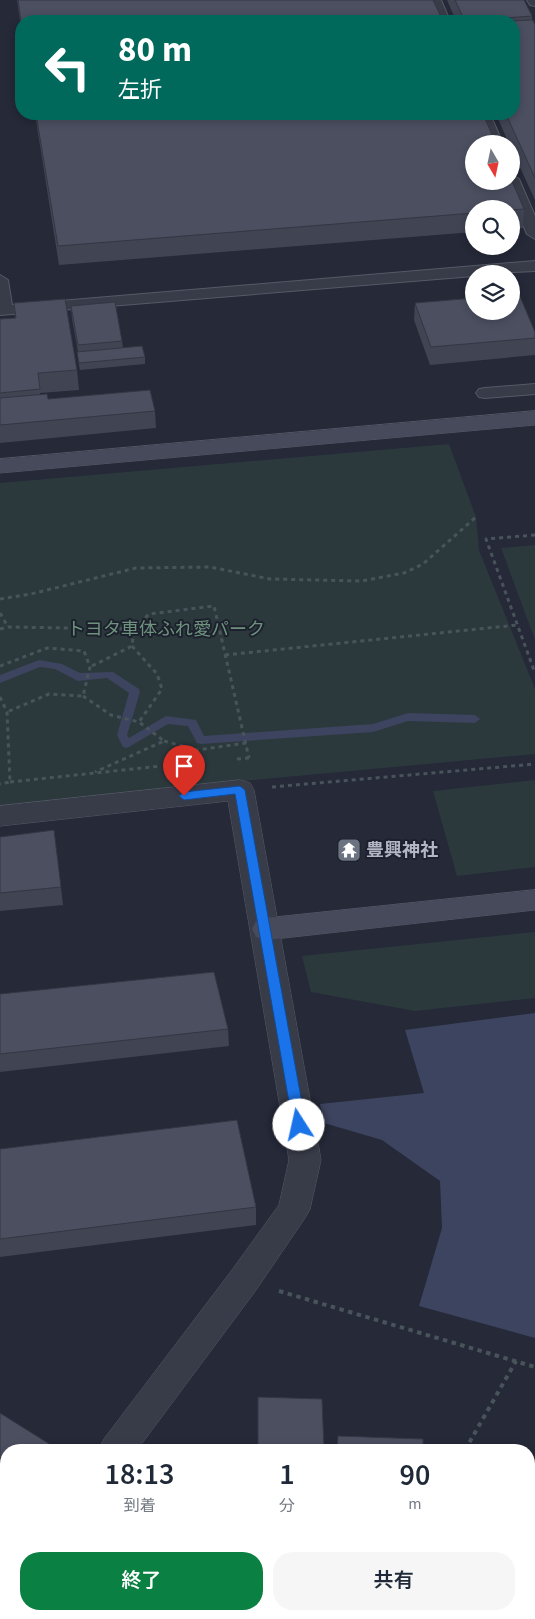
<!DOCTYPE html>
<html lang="ja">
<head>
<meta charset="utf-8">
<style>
  :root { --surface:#fff; --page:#f6f6f7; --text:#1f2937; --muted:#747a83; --accent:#0b8043 }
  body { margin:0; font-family:"Source Sans 3","Noto Sans JP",sans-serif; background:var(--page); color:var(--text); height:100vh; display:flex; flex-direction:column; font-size:19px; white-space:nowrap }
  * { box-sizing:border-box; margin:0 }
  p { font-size:16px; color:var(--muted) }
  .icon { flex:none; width:28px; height:28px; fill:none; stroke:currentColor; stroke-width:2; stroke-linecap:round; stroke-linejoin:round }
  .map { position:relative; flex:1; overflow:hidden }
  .details { position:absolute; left:0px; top:1444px; width:535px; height:176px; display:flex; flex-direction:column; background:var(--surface); border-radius:20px 20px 0 0; box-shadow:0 2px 8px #0003 }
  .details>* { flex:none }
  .guide { position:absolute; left:15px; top:15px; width:505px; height:105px; border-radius:20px; box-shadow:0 2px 8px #0003; background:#00695c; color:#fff; overflow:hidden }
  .needle { width:32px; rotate:171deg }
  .controls { position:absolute; left:465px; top:135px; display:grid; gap:10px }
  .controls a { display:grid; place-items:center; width:55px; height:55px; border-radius:50%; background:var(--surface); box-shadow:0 2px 8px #0003; font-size:25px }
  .pin { position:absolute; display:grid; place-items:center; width:42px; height:42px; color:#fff; margin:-51px -21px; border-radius:50% 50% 50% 0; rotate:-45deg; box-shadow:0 0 5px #0007 }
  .pin .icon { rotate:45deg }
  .me { position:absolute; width:55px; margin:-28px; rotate:350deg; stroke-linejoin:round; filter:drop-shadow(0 0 4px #0008) }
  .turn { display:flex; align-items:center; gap:18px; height:105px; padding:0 20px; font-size:22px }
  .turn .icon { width:65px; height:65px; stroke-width:2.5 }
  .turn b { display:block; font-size:35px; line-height:42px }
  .eta { display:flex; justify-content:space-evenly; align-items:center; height:85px; text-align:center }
  .eta b { font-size:30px; font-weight:600; line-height:35px }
  .cta { display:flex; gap:10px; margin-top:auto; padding:10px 20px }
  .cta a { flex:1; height:58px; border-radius:20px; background:var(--accent); color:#fff; font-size:20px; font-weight:600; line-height:58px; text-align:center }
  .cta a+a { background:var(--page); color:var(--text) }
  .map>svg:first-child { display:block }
  .green { fill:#2b393d }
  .water { fill:#3d445f }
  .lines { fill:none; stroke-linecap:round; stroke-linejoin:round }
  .stream { fill:#3d445f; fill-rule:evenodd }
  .lane-casing { stroke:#565966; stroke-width:2 }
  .street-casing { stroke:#565966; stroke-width:1 }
  .secondary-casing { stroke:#565966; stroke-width:1 }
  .path-far1 { stroke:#48545a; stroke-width:3; stroke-dasharray:4 4; stroke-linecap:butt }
  .path { stroke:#48545a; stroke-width:4; stroke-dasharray:4.5 4.5; stroke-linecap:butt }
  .lane { fill:#383c48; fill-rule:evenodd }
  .street { fill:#383c48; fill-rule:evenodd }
  .secondary { fill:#474a5b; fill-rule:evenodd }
  .wall { fill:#404453 }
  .shaded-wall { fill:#343743 }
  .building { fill:#4b4f60; stroke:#343743 }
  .route { fill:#1a73e8; stroke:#114b97 }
  .labels { text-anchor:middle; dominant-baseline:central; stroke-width:4; stroke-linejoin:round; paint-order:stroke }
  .park-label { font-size:18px; fill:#6d927d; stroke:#1d212d }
  .poi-label { font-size:18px; font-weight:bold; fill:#b3b6c4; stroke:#1d212d; text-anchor:start }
</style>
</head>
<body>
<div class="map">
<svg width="535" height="1619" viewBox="0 0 535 1619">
  <rect width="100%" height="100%" fill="#252938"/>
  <g class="green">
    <path d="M449,444L476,517L479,550L535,689V754L264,779L0,807V483Z"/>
    <path d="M535,545V640L501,548Z"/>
    <path d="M535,780V867L457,876L433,791Z"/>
    <path d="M535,932V998L415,1011L311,992L302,956Z"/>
  </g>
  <path class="water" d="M535,1013V1338L419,1306L442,1228L440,1181L382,1140L324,1123L320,1104L424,1093L405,1030Z"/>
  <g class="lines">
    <path class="stream" d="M39,660L62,664L80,673L113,672L139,689L140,692L127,735L129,738L166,716L196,720L204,736L373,724L408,713L475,715L480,719L475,723L408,721L373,732L201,744L197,743L188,726L168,724L127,748L123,747L117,735L129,693L107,678L78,681L55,669L40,667L0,683V675Z"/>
    <g class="lane-casing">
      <g id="lane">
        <path d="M427,0H441L450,21H436Z"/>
        <path d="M527,0H535V6L530,5Z"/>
        <path d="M476,114H490L503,144H488Z"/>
        <path d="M511,174L519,179L535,216V239L527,234L504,181H511Z"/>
        <path d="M535,261V271L474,274V276L0,315V275L8,280L12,305Z"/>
        <path d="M535,384V394L485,398L479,397L476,393L479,389L485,388Z"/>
      </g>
    </g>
    <g class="street-casing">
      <g id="street">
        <path d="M240,780L250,783L254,790L321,1160L310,1209L305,1218L256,1290L137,1450H98L104,1439L232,1270L279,1205L289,1160L228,801L0,826V806Z"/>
        <path d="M6,1578V1614H15L6,1619H0V1580Z"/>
      </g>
    </g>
    <g class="secondary-casing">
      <g id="secondary">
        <path d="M535,411V425L0,473V459Z"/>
        <path d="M535,890V910L266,940L256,937L252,929L256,921L266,918Z"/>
      </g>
    </g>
    <g class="path-far1">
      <path d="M535,535L486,539L535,673"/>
      <path d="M0,599L31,594L136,568L210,567L270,579L362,581L404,573L423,564L476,517"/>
      <path d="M0,613L8,627"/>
      <path d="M0,629L8,627L134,629L132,646L90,667"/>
      <path d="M134,629L149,614L214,606L249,758"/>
      <path d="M132,646L157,674L162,689L139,722"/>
      <path d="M225,655L517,625"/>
      <path d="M0,666L47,648L84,651L90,667L83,696L49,694L7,712"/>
      <path d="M83,696L111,715L139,722L164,741L95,772"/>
      <path d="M0,697L7,712L10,782L0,784"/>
      <path d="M164,741L197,750L246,743"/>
      <path d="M237,759L249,758L248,762"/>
      <path d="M10,782L161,766"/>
      <path d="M272,787L535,764"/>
    </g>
    <g class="path">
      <path d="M279,1291L535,1367"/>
      <path d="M465,1450L516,1361"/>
      <path d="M367,1619L370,1614"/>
    </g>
    <use href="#lane" class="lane"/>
    <use href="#street" class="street"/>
    <use href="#secondary" class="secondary"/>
  </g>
  <g class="wall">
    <path d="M17,0H433L21,21V29Z"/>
    <path d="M447,0H524L532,16V20L535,25V200L511,148V144H509L496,114H514V21H456Z"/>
    <path d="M35,114H483L524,209L523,228L511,229V209H474V232L59,265Z"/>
    <path d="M14,303L77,370L79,390L40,393V394L48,399L155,411L156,428L0,443V319L15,318Z"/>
    <path d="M415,303L535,332V355L430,365L414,320Z"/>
    <path d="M71,306L122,341L123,348L145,357V364L80,370L78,360V352L72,319Z"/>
    <path d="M0,837L61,887L63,905L0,911Z"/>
    <path d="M0,994L228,1029L229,1046L0,1072Z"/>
    <path d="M0,1149L256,1207V1225L0,1257Z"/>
  </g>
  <path class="shaded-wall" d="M6,1531V1554L0,1562V1539Z"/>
  <g class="building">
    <path d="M18,0H433L443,21H21Z"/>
    <path d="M455,0H524L532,16L465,21Z"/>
    <path d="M533,20L535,25V178L506,114H514V21H511Z"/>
    <path d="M36,114H483L496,144H474V181H511V179L524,209L511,210V209H474V213L58,246Z"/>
    <path d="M519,294L535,332V338L431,347L415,303L474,298V311H511V295Z"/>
    <path d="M65,299L77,370L38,373L40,389L0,393V319L16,318L14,303Z"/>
    <path d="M115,302L122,341L78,345L71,306Z"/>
    <path d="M142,346L145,357L79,363L77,352Z"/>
    <path d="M150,390L155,411L0,425V398L47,394L48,399Z"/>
    <path d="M54,830L61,887L0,893V837Z"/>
    <path d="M214,972L228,1029L0,1054V994Z"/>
    <path d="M237,1120L256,1207L0,1239V1149Z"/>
    <path d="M258,1397L322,1399L324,1450H258Z"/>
    <path d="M0,1413L59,1450H6V1531L0,1539Z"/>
    <path d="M338,1436L423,1439V1450H337Z"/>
  </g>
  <path class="route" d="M240,786L245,790L306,1125L299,1130L293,1125L235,794L184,800L179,796L184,792Z"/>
  <defs>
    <g id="temple-square" transform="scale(1.25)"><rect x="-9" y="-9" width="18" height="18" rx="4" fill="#6b7280" stroke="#1d212d"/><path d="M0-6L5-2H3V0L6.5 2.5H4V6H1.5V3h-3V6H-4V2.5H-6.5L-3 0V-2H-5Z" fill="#fff"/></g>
  </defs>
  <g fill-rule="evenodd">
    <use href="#temple-square" x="349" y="850"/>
  </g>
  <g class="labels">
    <g class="park-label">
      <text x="166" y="629">トヨタ車体ふれ愛パーク</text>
    </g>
    <g class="poi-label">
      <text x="366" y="850">豊興神社</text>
    </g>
  </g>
</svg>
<div class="controls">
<a><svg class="needle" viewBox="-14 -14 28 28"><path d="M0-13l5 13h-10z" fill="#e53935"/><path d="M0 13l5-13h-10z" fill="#747a83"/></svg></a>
<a><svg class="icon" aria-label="search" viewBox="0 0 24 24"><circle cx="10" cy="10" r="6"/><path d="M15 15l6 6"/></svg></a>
<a><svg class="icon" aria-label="layers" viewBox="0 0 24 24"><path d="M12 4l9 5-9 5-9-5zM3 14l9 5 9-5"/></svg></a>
</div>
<div class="pin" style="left:184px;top:796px;background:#d93025"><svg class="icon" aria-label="arrive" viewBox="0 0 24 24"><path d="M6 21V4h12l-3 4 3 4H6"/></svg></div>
<svg class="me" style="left:299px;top:1125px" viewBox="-20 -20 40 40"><circle r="19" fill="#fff"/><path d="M0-13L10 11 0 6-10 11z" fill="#1a73e8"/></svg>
<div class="guide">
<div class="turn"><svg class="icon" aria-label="left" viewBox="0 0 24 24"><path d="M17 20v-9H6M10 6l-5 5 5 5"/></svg><div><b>80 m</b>左折</div></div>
</div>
<section class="details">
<div class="eta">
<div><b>18:13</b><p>到着</p></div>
<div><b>1</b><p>分</p></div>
<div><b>90</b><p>m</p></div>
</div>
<div class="cta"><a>終了</a><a>共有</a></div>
</section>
</div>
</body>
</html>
